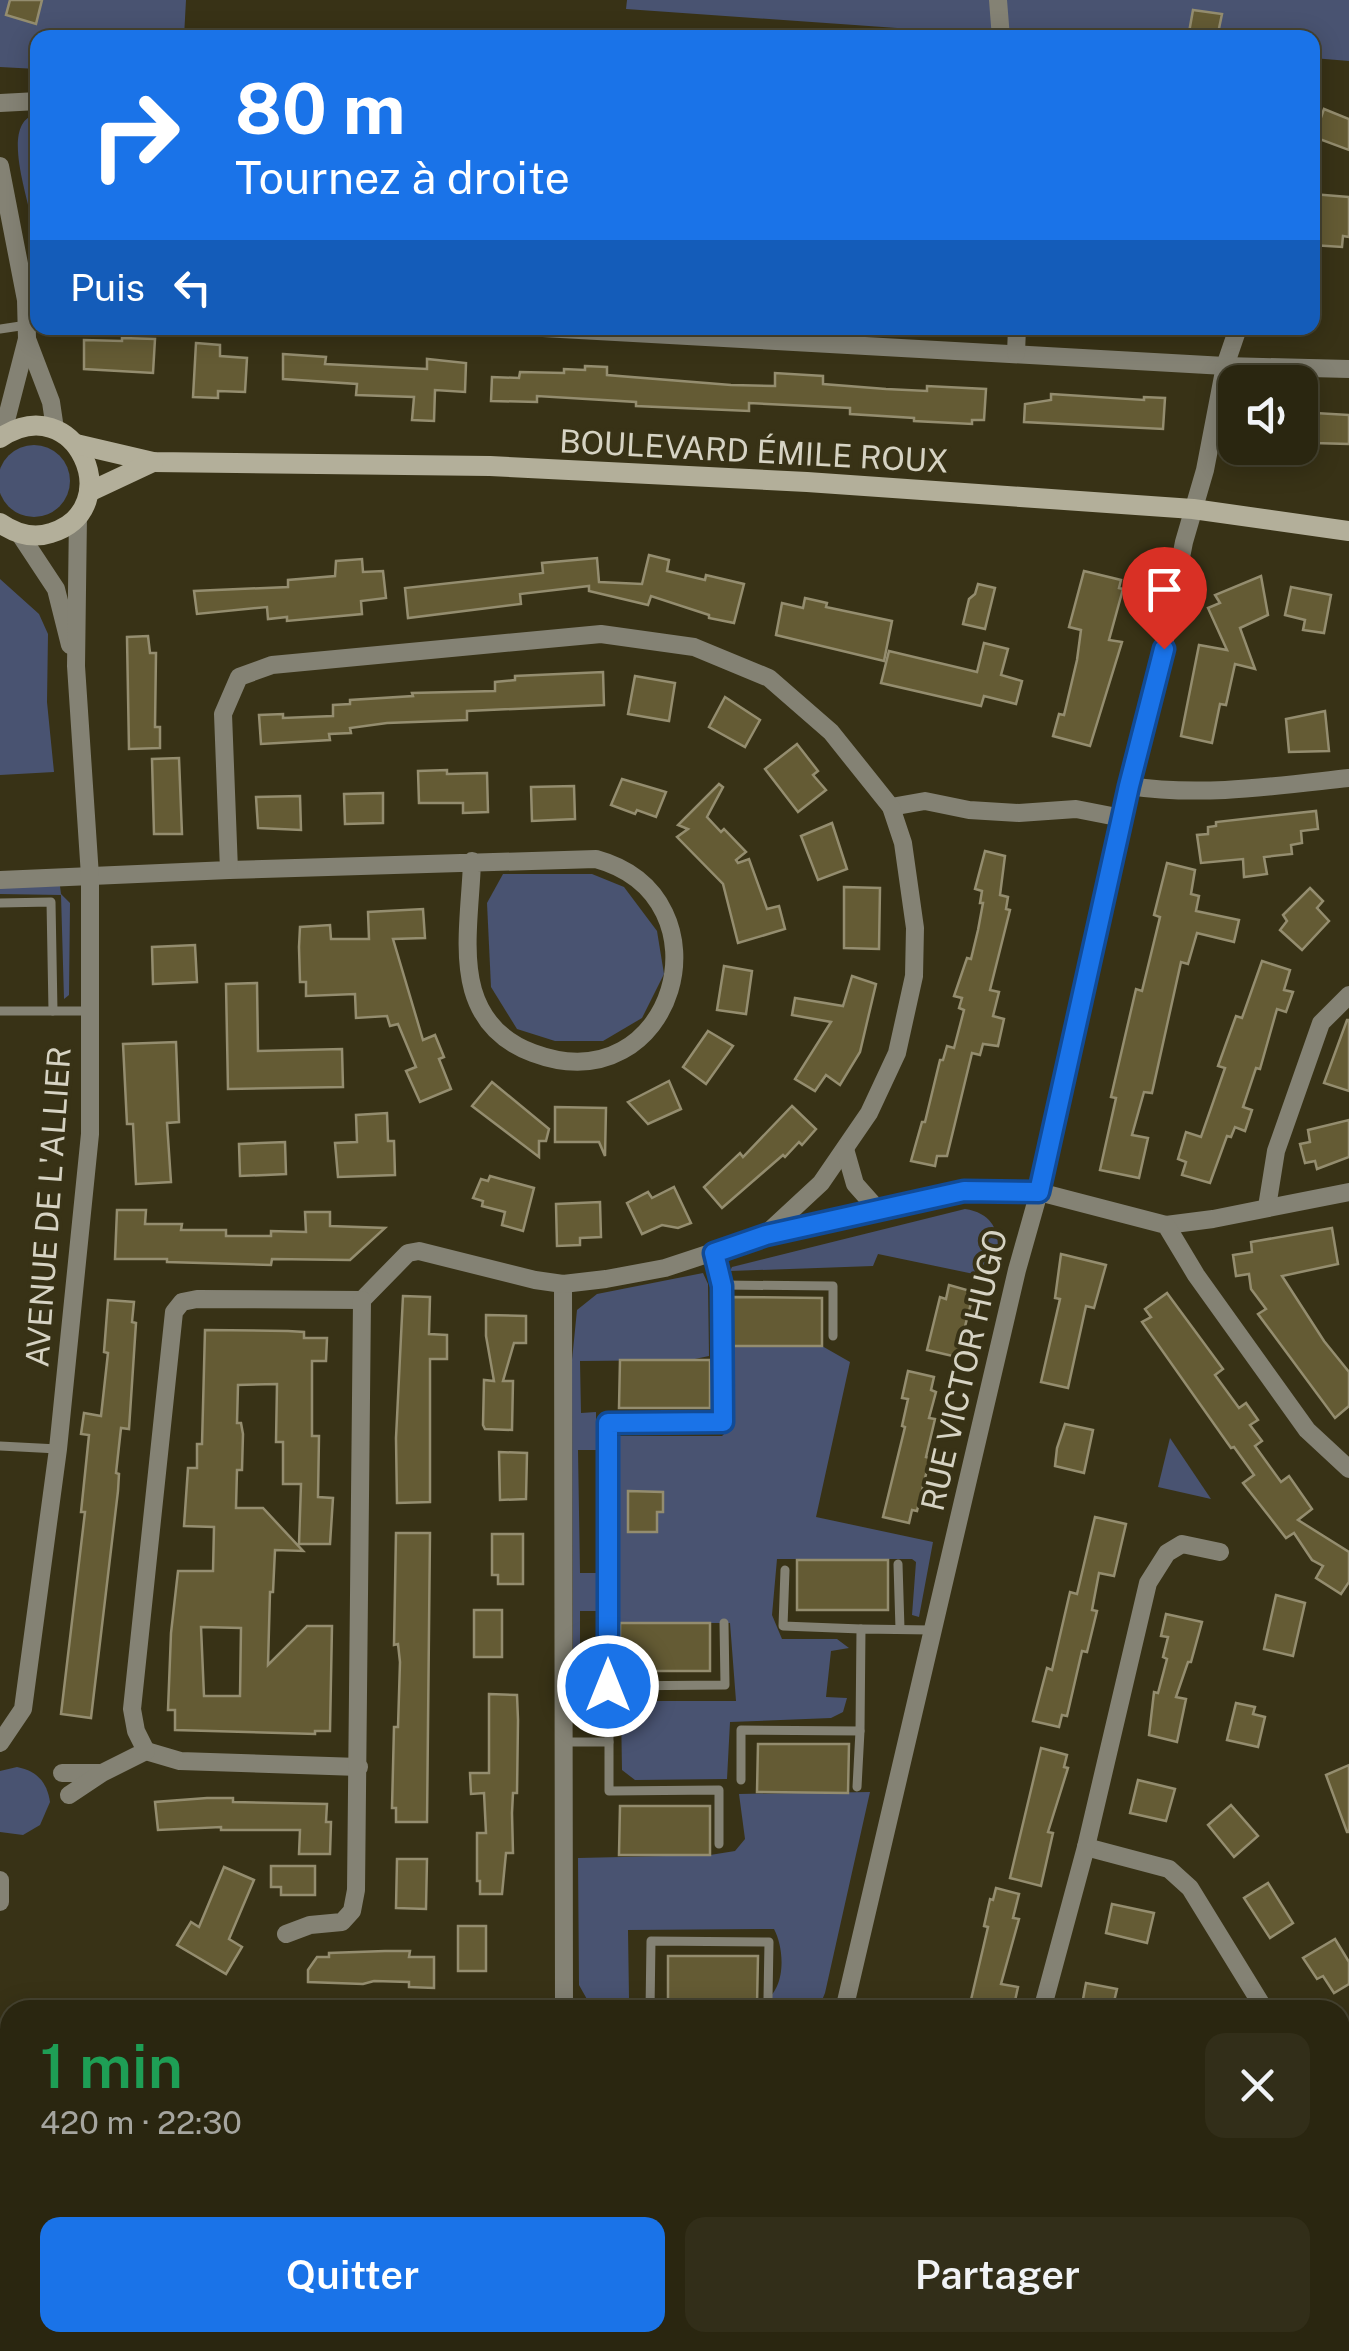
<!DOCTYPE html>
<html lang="fr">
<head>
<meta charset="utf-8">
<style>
  :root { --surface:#2a2610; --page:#322e19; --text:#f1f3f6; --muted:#a5a59f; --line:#464330; --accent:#1a73e8 }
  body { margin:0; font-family:"Public Sans",sans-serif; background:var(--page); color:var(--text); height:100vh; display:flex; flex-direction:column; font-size:38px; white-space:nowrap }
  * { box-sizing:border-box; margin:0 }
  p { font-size:32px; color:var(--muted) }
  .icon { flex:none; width:55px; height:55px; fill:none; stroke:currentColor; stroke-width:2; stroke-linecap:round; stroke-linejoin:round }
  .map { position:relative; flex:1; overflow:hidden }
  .sheet { position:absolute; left:0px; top:2000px; width:1350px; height:352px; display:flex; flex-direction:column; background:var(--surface); border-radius:30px 30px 0 0; box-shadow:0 5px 25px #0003,0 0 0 2px var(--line) }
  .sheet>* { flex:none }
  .guide { position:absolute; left:30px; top:30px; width:1290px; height:305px; border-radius:20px; box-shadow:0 5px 25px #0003,0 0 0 2px var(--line); background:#1a73e8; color:#fff; overflow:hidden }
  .tools { position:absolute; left:1218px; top:365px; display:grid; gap:20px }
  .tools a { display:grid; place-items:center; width:100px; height:100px; border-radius:20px; background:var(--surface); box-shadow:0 5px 25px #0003,0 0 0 2px var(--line); font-size:50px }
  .pin { position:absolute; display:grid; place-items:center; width:85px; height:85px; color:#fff; margin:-102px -42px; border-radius:50% 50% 50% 0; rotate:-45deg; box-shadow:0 0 10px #0007 }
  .pin .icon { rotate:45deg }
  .me { position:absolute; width:110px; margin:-55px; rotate:0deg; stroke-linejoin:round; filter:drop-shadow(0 0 8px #0008) }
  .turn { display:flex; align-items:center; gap:35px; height:210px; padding:0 40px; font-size:45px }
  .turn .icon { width:130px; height:130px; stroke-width:2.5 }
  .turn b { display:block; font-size:70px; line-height:85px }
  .then { display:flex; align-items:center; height:95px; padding:0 40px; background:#0003; gap:20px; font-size:38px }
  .round { display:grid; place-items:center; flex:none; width:105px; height:105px; border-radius:20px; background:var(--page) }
  .summary { display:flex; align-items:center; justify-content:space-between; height:170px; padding:0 40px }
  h1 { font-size:60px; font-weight:600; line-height:75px; color:#1e9e55 }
  .cta { display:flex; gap:20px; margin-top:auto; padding:20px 40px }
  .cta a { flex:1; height:115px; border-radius:20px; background:var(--accent); color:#fff; font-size:40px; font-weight:600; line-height:115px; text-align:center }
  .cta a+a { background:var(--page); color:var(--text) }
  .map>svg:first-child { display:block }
  .green { fill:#495371 }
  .building { fill:#645b34; stroke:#948d6f; stroke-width:2.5; fill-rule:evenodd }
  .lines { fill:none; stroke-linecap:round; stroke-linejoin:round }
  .lane { stroke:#848274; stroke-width:9 }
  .street { stroke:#848274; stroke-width:18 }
  .secondary { stroke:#b3af9a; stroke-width:20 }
  .route-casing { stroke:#114b97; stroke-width:25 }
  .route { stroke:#1a73e8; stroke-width:18 }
  .labels { text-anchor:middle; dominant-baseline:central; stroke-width:8; stroke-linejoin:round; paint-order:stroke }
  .street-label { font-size:32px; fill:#d6d3c3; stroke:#383216 }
</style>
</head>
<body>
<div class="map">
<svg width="1349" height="2351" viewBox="0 0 1349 2351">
  <rect width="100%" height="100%" fill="#383216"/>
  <g class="green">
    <path d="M0,0H186L184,37L38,38L37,69L0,67Z"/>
    <path d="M627,0H1349V61L1313,58L1312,38L1024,37L626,9Z"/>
    <path d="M37,114H38L37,261C35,245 33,230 30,214C26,190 1,121 37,114Z"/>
    <circle cx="34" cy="481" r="36"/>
    <path d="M0,579L39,614L48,634L47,702L54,772L0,775Z"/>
    <path d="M503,874H592L624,887L657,931L664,974L642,1018L603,1041H555L517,1029L491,987L487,903Z"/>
    <path d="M60,886L61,894L70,903L69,995L64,999L61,895L0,894V887Z"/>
    <path d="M965,1209C1004,1215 1001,1248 993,1278L878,1254L873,1266L730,1271L732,1267Z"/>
    <path d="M703,1273L708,1284L709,1356L690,1360L580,1361L581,1413L596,1412V1450H578L580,1573H599V1611H580V1670H600V1713L592,1727L573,1723L572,1360L577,1310L597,1294Z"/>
    <path d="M732,1346H822L850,1362L816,1517L933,1542L919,1617L912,1615L916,1562L912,1559H777L772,1615L782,1639H837L849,1648L831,1651L826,1697L847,1698L843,1712L831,1718L730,1722L727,1779L635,1780L622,1770L621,1711L631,1701H736L730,1623H620L616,1436H722L734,1424Z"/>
    <path d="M1170,1438L1211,1499L1158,1487Z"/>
    <path d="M17,1767C37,1771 47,1782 50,1802L40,1825L23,1835L0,1832V1771Z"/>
    <path d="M870,1792L825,1993L818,2010H664L668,2005H757C786,1996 786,1952 774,1929L628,1930L629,1998L644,2001L633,2010H593L579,1985L578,1858L710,1855L735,1851L745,1839L739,1794Z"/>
  </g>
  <g class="building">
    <path d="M10,0H42L36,24L6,15Z"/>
    <path d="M1193,10L1222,14L1217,38H1188Z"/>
    <path d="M1324,109L1349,119V150L1314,137Z"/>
    <path d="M1312,194L1349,197V237L1343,236L1342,247L1312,245Z"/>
    <path d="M122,338L155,339L153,373L84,369V340L122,341Z"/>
    <path d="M196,343L220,345V356L247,358L245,392L218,391V398L193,397Z"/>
    <path d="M283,354L326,357L325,364L427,369V359L466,363L465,392L435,390L434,421L412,420L414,397L356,395L357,384L283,379Z"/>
    <path d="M585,366L607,367V375L731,385L775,386V373L823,376V384L886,389L927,391V386L986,389L984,420H972V424L914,421V418L850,414V408L749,403V411L636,406V402L537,396V402L491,401L492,377L519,378L520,372L564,373V369L585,370Z"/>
    <path d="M1051,394L1144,400V397L1165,398L1163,429L1024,422L1025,404L1051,400Z"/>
    <path d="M1315,413L1349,415V444L1314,443Z"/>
    <path d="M649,555L669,560L667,571L705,580L706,575L744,584L734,623L709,618V615L651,596L648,605L589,591V586L520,594L521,604L408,618L405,588L543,573L542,563L597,558L599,582L642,584Z"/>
    <path d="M362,559L363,572L383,571L386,598L361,601L362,614L287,621V617L268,619L267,607L197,614L194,591L288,587V580L335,576L336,561Z"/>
    <path d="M1084,571L1121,580L1119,588L1123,589L1109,640L1122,642L1090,746L1053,736L1059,714L1064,715L1077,660L1081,630L1069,627Z"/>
    <path d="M1261,576L1268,615L1240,628L1255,669L1235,664L1226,705L1220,704L1212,743L1181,736L1199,645L1227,650L1208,608L1220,603L1215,595Z"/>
    <path d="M978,584L995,588L985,629L963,624L969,599L975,594Z"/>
    <path d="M1291,587L1331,595L1324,633L1303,630L1305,620L1285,615Z"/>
    <path d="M805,598L827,603L826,607L892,621L884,661L776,635L782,603L803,608Z"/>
    <path d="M148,636L150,653H156L155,727H160V748L129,749L127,637Z"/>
    <path d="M984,643L1008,649L1001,675L1022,681L1016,704L984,696L981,706L881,683L889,651L977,672Z"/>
    <path d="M603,672L604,705L467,711V720L387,723L350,728L351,733L329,734L330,740L261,744L259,715L283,714V718L333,716V705L350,704V700L413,696L412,693L495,691V682L515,680V676Z"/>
    <path d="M635,676L675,683L669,721L628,714Z"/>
    <path d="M725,697L760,720L745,747L709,727Z"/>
    <path d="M1325,711L1329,751L1289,752L1286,719Z"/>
    <path d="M797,744L818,771L813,775L826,790L798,812L765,769Z"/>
    <path d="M179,758L182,834H154L152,759Z"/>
    <path d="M447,770V774L487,773L488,812L463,813V803H419L418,771Z"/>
    <path d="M622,779L666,792L656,817L637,810L635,814L611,805Z"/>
    <path d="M719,784L723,787L707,817L721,832L724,829L746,852L736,860L738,863L749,859L767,909L779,906L785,929L738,943L723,884L677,837L688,829L678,825Z"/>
    <path d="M574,786L575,819L532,821L531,787Z"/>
    <path d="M383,793V823L345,824L344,794Z"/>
    <path d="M300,796L301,830L258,828L256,797Z"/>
    <path d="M1316,811L1318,829L1301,831L1302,843L1291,845L1292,854L1264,857L1267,874L1244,877L1243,859L1201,863L1197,835L1208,834V827L1216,826V822Z"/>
    <path d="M832,823L847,869L818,880L801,836Z"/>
    <path d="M985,851L1005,856L1000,895L1008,897L1006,909L1010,910L990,990L999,992L993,1016L1004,1019L998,1046L983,1044L980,1055L972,1053L947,1156H937L935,1166L911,1161L922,1122H925L940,1060H943L947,1046L954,1048L964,1010L959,1008L962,998L954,996L967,958L971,959L978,930L983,903H980L982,891L975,889Z"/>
    <path d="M1167,863L1195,870L1191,894L1199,896L1196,911L1239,920L1234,942L1197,933L1188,964L1181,962L1152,1093L1144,1092L1132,1135L1148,1138L1139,1178L1100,1170L1116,1098L1111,1097L1136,989L1142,991L1160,917L1154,915Z"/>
    <path d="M844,887L880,888L879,949L844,948Z"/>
    <path d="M1310,888L1323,901L1317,908L1329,921L1302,950L1280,930L1287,921L1283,915Z"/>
    <path d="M423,909L425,938L393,939L423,1040L435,1035L444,1057L439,1059L451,1089L420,1102L406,1071L416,1067L398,1024L390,1026L387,1016L356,1018L355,994L306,996V982H300L299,947L300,927L330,925L331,939H369L368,912Z"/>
    <path d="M195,945L197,982L153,984L152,947Z"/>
    <path d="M1262,961L1290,970L1284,990L1293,992L1286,1012L1277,1009L1260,1069L1256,1068L1243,1107L1252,1110L1245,1131L1235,1127L1231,1137L1227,1136L1210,1183L1182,1175L1186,1162L1178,1159L1186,1132L1201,1137L1225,1068L1218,1066L1236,1016L1242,1018Z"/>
    <path d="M724,966L752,971L746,1014L717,1010Z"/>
    <path d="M852,976L876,984L860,1052L840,1085L826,1075L815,1091L795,1079L831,1022L792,1015L795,998L843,1006Z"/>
    <path d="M257,983L258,1051L342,1049L343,1087L228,1089L226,984Z"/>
    <path d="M1347,1020H1349V1091L1324,1083Z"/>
    <path d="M708,1031L733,1046L706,1084L683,1067Z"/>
    <path d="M176,1042L179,1122L167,1123L171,1182L136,1184L133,1124H127L123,1044Z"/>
    <path d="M669,1081L681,1109L648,1124L628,1102Z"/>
    <path d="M492,1082L549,1129L546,1141H539V1157L472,1106Z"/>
    <path d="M792,1106L816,1129L802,1145L799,1142L785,1157L783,1155L722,1208L704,1187L740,1153L743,1157Z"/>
    <path d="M555,1107L606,1108L605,1156L599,1142H555Z"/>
    <path d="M387,1113L388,1141H394L395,1175L338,1177L335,1143L357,1142L356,1115Z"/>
    <path d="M1349,1120V1157L1317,1169L1315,1161L1305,1163L1300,1144L1310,1142L1308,1130Z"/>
    <path d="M285,1142L286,1174L240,1176L239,1144Z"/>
    <path d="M490,1176L534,1188L523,1231L502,1225L505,1212L482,1206L483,1201L473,1198L481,1179L488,1181Z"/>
    <path d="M674,1187L691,1223L678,1228L662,1225L642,1234L627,1203L648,1192L652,1198Z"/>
    <path d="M600,1202L601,1237L580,1238V1245L557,1246L556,1204Z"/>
    <path d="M117,1210H146L145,1224H182L181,1230H226V1236H271V1231L306,1232L305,1212H330V1226L385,1228L350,1260L272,1259L271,1265L167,1262V1259H115Z"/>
    <path d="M1332,1228L1338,1264L1282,1276L1324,1341L1349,1372V1406L1335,1418L1258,1314L1266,1309L1251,1289L1249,1274L1236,1276L1233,1255L1252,1252L1251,1242Z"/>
    <path d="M1061,1254L1106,1265L1094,1308L1086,1306L1068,1388L1041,1382L1060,1299L1055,1298Z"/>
    <path d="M949,1285L974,1292L957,1357L927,1350L940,1297L946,1299Z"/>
    <path d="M1167,1293L1223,1369L1215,1375L1239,1408L1246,1403L1258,1420L1250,1425L1262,1441L1255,1446L1281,1482L1289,1476L1312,1509L1298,1520L1349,1552V1582L1341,1594L1316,1578L1323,1566L1312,1560L1294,1533L1286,1538L1243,1483L1254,1475L1234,1447L1231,1448L1142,1322L1151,1317L1145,1309Z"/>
    <path d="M403,1296L430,1297L429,1334L447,1335V1359H430V1502L397,1503L396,1438Z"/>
    <path d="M731,1297L822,1298V1346H732Z"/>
    <path d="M108,1300L134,1302L132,1322L136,1323L129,1429L121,1428L116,1473L119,1474L118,1491L91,1718L61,1714L85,1512H81L89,1435L81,1434L84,1413L101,1416L108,1353L104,1352Z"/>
    <path d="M486,1315L526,1316V1343H514L503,1381H513L512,1430L485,1429L483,1425L484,1380L494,1381L486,1336Z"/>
    <path d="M205,1330L288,1331L304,1332V1338H327L326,1361H312V1436H319L318,1497L333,1498L330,1544H299L301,1484H283V1442H276L277,1384L238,1385L237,1423H241L243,1434L242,1470H237L236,1508H263L303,1551L275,1550L273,1592H270L268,1665L307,1626H332L330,1731H315V1734L175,1730V1710H168L171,1633L178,1571H213L214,1527L184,1526L188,1468H197V1444H202ZM201,1627L241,1628L240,1696H204Z"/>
    <path d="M620,1360H710V1408H619Z"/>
    <path d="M908,1371L934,1377L931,1390L936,1392L929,1418L935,1419L926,1457L930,1458L917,1511L912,1510L909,1523L883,1517L905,1427L902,1426L908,1399L902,1398Z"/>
    <path d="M1065,1424L1093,1430L1084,1473L1055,1466L1057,1448Z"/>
    <path d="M499,1452L527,1453L526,1499L500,1500Z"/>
    <path d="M628,1491L663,1492V1512H657V1532H628Z"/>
    <path d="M1095,1517L1126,1524L1114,1576L1099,1573L1092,1610L1097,1611L1087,1652L1082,1651L1067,1716L1062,1715L1059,1727L1033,1721L1047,1668L1052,1670L1070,1592L1077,1594Z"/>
    <path d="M396,1533H430L427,1822H396V1808H392L394,1727H398L400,1662L398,1644L394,1645Z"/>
    <path d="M492,1534H523V1584H498V1575H492Z"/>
    <rect x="797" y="1560" width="91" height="50"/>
    <path d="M1276,1595L1305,1603L1293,1656L1264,1649Z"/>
    <rect x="474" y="1610" width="28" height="47"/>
    <path d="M1166,1614L1202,1622L1191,1662H1188L1176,1697L1186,1699L1177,1742L1149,1735L1154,1692L1158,1693L1167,1659L1163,1657L1168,1637L1161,1636Z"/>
    <rect x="620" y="1623" width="90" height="48"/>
    <path d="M489,1694L517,1695L518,1720L517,1793H513L512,1813L513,1853H506L502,1894H480V1881H477V1833H486L484,1793L471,1794L470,1773H489Z"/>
    <path d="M1236,1703L1255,1707L1253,1714L1265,1717L1258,1747L1227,1740Z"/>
    <path d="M758,1744H849L848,1793L757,1792Z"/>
    <path d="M1041,1748L1067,1755L1064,1767L1068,1768L1048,1832L1053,1833L1041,1886L1010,1878Z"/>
    <path d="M1349,1765V1832H1347L1326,1775Z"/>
    <path d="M1138,1780L1175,1789L1166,1821L1130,1813Z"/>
    <path d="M207,1798H233V1802L327,1804L326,1822H331L330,1854H299L300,1830H221V1827L158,1830L155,1802Z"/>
    <path d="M1231,1805L1258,1836L1234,1857L1208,1825Z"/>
    <path d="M620,1806H710V1855H619Z"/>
    <path d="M397,1859H427L426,1909L396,1908Z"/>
    <path d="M271,1866H315V1895H281V1887H271Z"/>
    <path d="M224,1867L254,1880L229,1939L242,1947L226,1974L177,1945L191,1922L199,1927Z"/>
    <path d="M1268,1883L1293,1923L1270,1938L1244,1898Z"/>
    <path d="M996,1888L1019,1894L1013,1918L1019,1919L1001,1984L1018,1987L1013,2010H980L981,2007L970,2004L988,1927L984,1926L990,1899L993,1900Z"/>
    <path d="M1112,1904L1154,1913L1147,1943L1106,1933Z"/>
    <rect x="458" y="1926" width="28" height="45"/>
    <path d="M1335,1939L1349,1962V1984L1334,1993L1323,1976L1317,1979L1303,1958Z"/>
    <path d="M385,1951H410L409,1957H434V1988L409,1987V1982L374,1981L363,1984L308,1982V1970L317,1957H329V1953Z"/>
    <path d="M668,1956H758L757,2005H668Z"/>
    <path d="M1086,1983L1117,1989L1112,2010H1081Z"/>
  </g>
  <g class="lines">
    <g class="lane">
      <path d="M0,329L27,325"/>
      <path d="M0,903L51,902L53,1011"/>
      <path d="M0,1011H91"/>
      <path d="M722,1285L833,1286V1336"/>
      <path d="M0,1446L58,1449"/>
      <path d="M898,1564L900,1629"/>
      <path d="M785,1570L783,1626L861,1629"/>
      <path d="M609,1686L725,1685L724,1623"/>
      <path d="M563,1742H609L607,1423L723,1422L722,1285L714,1253"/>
      <path d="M609,1742V1791L719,1790V1844"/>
      <path d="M741,1780V1730L860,1731L861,1629L931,1630"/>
      <path d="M857,1787L860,1731"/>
      <path d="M650,2010L651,1941L769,1942L768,1998"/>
    </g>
    <g class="street">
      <path d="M998,0L1001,38"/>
      <path d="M0,103L38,101"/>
      <path d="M0,166L26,300L27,339L2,436"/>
      <path d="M543,328L1225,366L1349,369"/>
      <path d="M27,339L51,402L55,429"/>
      <path d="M1016,353L1017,328"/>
      <path d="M19,533L56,589L70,645"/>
      <path d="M1129,786C1203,797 1275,786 1349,778"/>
      <path d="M891,807L925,801L969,810L1019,813L1076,809L1122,818"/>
      <path d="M229,870L596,859C734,897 675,1106 533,1053C503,1042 482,1021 473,990C462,951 471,901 472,861"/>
      <path d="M0,880L229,870L223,714L239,677L272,665L601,634L694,647L769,678L831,732L891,807L903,843L915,928L914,976L897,1053L869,1113L821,1183L765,1235"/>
      <path d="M845,1149L855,1184L879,1211"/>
      <path d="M1267,1207L1276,1151L1321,1023L1349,995"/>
      <path d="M1166,1225L1213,1219L1349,1192"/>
      <path d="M563,1284L564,2010"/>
      <path d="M362,1300L408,1253L419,1251L535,1280L563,1284L606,1279L665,1268L765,1235L964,1191L1039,1192L1166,1225L1196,1275L1307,1430L1349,1469"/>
      <path d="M0,1743L23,1709L58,1449L90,1134V876L76,666L78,515"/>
      <path d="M146,1751L180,1761L359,1767"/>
      <path d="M62,1773H101"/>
      <path d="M69,1795L102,1773L146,1751L136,1731L132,1709L174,1312L182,1302L197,1299L362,1300"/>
      <path d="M1086,1847L1169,1869L1190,1888L1265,2010"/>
      <path d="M0,1880V1902"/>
      <path d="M286,1934L310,1925L342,1922L352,1911L356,1890L362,1300"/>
      <path d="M844,2010L1017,1270L1039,1192L1122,818L1163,649L1184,542L1205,470L1225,366L1238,328"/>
      <path d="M1042,2010L1086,1847L1148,1583L1167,1553L1182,1544L1220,1552"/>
      <path d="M1340,2232L1349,2222"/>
      <path d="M0,2240L10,2239"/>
      <path d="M1340,2299L1349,2311"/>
      <path d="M754,2342L775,2351"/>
      <path d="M1223,2351L1231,2342"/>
    </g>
    <g class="secondary">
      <path d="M0,438C76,387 129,509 51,533C33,539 16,534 0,523"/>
      <path d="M76,444L153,462L490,466L807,482L1193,509L1349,531"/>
      <path d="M89,492L153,462"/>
    </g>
  </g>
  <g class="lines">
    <g class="route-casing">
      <path id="route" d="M608,1686V1423L723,1422L722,1286L714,1253L766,1235L964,1191L1039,1192L1129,786L1164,649"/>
    </g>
    <use href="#route" class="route"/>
  </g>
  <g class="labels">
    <g class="street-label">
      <text transform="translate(754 451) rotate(3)">BOULEVARD ÉMILE ROUX</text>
      <text transform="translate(48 1207) rotate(-86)">AVENUE DE L'ALLIER</text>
      <text transform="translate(964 1370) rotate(-77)">RUE VICTOR HUGO</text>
    </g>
  </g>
</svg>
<div class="tools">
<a><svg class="icon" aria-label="sound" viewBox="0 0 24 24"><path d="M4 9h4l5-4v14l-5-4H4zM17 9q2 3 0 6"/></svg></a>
</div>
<div class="pin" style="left:1164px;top:649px;background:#d93025"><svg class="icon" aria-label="arrive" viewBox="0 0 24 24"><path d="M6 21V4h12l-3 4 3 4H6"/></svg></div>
<svg class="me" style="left:608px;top:1686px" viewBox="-20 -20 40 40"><circle r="17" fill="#1a73e8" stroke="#fff" stroke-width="3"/><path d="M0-11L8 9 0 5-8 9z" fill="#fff"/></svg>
<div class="guide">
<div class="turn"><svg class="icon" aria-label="right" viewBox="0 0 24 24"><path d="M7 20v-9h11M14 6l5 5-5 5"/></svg><div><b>80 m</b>Tournez à droite</div></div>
<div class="then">Puis<svg class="icon" aria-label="left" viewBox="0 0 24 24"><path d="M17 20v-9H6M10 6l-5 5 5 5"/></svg></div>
</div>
<section class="sheet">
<div class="summary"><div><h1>1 min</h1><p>420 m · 22:30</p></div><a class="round"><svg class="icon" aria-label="close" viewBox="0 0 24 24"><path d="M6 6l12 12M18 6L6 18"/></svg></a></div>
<div class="cta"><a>Quitter</a><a>Partager</a></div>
</section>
</div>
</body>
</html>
